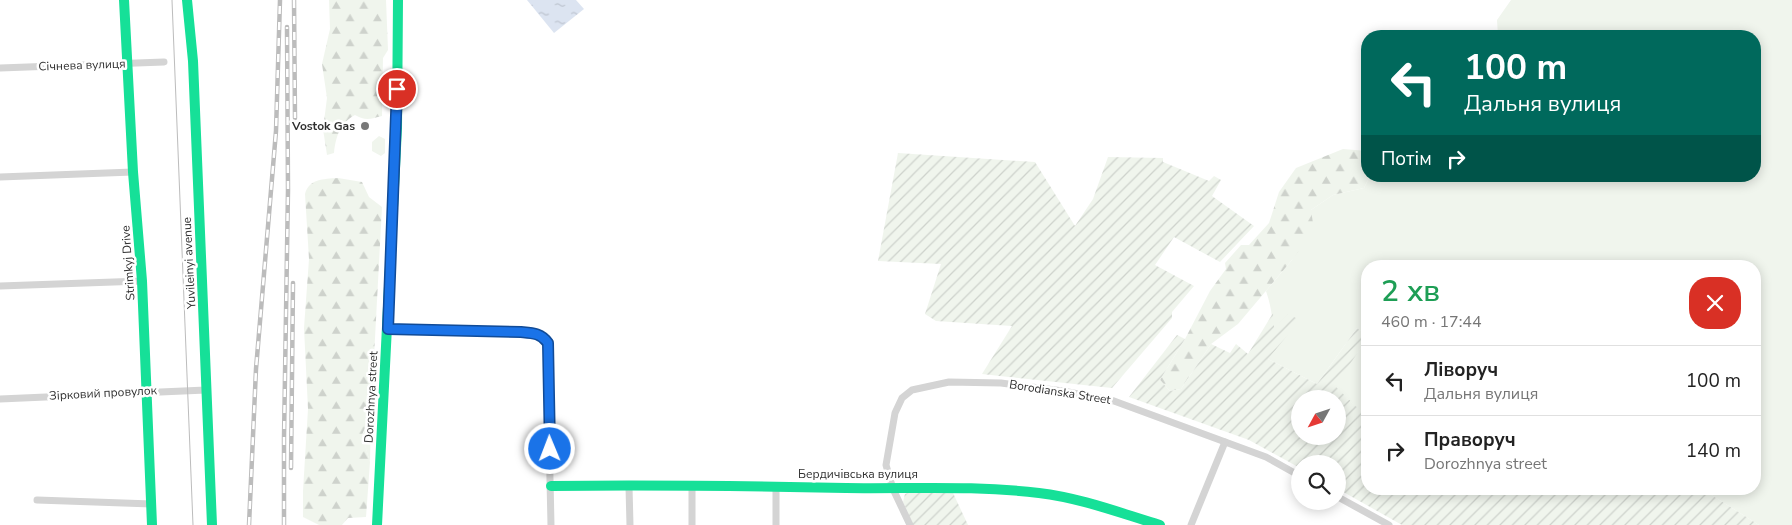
<!DOCTYPE html>
<html lang="uk">
<head>
<meta charset="utf-8">
<style>
  :root { --surface:#fff; --page:#f6f6f6; --text:#222; --muted:#767676; --line:#e0e0e0 }
  body { margin:0; font-family:"Nunito Sans",sans-serif; background:var(--page); color:var(--text); height:100vh; display:flex; flex-direction:column; font-size:19px; white-space:nowrap }
  * { box-sizing:border-box; margin:0 }
  p { font-size:16px; color:var(--muted) }
  .icon { flex:none; width:28px; height:28px; fill:none; stroke:currentColor; stroke-width:2; stroke-linecap:round; stroke-linejoin:round }
  .map { position:relative; flex:1; overflow:hidden }
  .side { position:absolute; left:1361px; top:260px; width:400px; height:235px; display:flex; flex-direction:column; background:var(--surface); border-radius:20px; box-shadow:0 2px 12px #0003 }
  .side>* { flex:none }
  .top-card { position:absolute; left:1361px; top:30px; width:400px; height:152px; border-radius:20px; box-shadow:0 2px 12px #0003; background:#00695c; color:#fff; overflow:hidden }
  .needle { width:32px; rotate:230deg }
  .tools { position:absolute; left:1291px; top:390px; display:grid; gap:10px }
  .tools a { display:grid; place-items:center; width:55px; height:55px; border-radius:50%; background:var(--surface); box-shadow:0 2px 12px #0003; font-size:25px }
  .pin { position:absolute; display:grid; place-items:center; width:42px; height:42px; color:#fff; margin:-21px; border:2px solid #fff; border-radius:50%; box-shadow:0 1px 5px #0007 }
  .me { position:absolute; width:55px; margin:-28px; rotate:359deg; stroke-linejoin:round; filter:drop-shadow(0 0 4px #0008) }
  .turn { display:flex; align-items:center; gap:18px; height:105px; padding:0 20px; font-size:22px }
  .turn .icon { width:65px; height:65px; stroke-width:2.5 }
  .turn b { display:block; font-size:35px; line-height:42px }
  .then { display:flex; align-items:center; height:48px; padding:0 20px; background:#0003; gap:10px; font-size:19px }
  .round { display:grid; place-items:center; flex:none; width:52px; height:52px; border-radius:20px; background:var(--page) }
  .head { display:flex; align-items:center; justify-content:space-between; height:85px; padding:0 20px }
  h1 { font-size:30px; font-weight:600; line-height:38px; color:#1e9e55 }
  ul { padding:0; list-style:none }
  li { display:flex; align-items:center; gap:15px; height:70px; padding:0 20px; border-top:1px solid var(--line) }
  li div { flex:1 }
  li b { display:block; font-size:19px }
  li em { font-style:normal }
  .map>svg:first-child { display:block }
  .green { fill:#f0f5ed }
  .forest { fill:url(#forest-firs) }
  .garden { fill:url(#garden-furrows); fill-rule:evenodd }
  .water { fill:url(#water-ripples) }
  .lines { fill:none; stroke-linecap:round; stroke-linejoin:round }
  .street { stroke:#d4d4d4; stroke-width:7 }
  .fast { stroke:#16e098; stroke-width:10 }
  .tram { stroke:#bcbcbc; stroke-width:1 }
  .rail-casing { stroke:#bcbcbc; stroke-width:4.5 }
  .rail { stroke:#fff; stroke-width:2.5; stroke-dasharray:8; stroke-linecap:butt }
  .route-casing { stroke:#114b97; stroke-width:12 }
  .route { stroke:#1a73e8; stroke-width:9 }
  .poi-dot { fill:#787878; stroke:#fff; stroke-width:2 }
  .labels { text-anchor:middle; dominant-baseline:central; stroke-width:5; stroke-linejoin:round; paint-order:stroke }
  .street-label { font-size:12px; fill:#303030; stroke:#fff }
  .poi-label { font-size:12px; font-weight:bold; fill:#303030; stroke:#fff; text-anchor:end }
</style>
</head>
<body>
<div class="map">
<svg width="1792" height="525" viewBox="0 0 1792 525">
  <defs>
    <pattern id="forest-firs" width="22" height="20" patternUnits="userSpaceOnUse" patternTransform="scale(1.25)"><rect width="22" height="20" fill="#f0f5ed"/><path d="M5 1l3.5 6h-7zM16 11l3.5 6h-7z" fill="#ced2cc"/></pattern>
    <pattern id="garden-furrows" width="10" height="10" patternUnits="userSpaceOnUse" patternTransform="scale(1.25)"><rect width="10" height="10" fill="#f0f5ed"/><path d="M-1 1l2-2M0 10L10 0M9 11l2-2" fill="none" stroke="#ced2cc"/></pattern>
    <pattern id="water-ripples" width="26" height="14" patternUnits="userSpaceOnUse" patternTransform="scale(1.25)"><rect width="26" height="14" fill="#dce4f1"/><path d="M2 4q2-2 4 0t4 0M15 11q2-2 4 0t4 0" fill="none" stroke="#bdc4cf"/></pattern>
  </defs>
  <rect width="100%" height="100%" fill="#fff"/>
  <g class="green">
    <path d="M1511,0H1792V525H1759L1702,489H1755V266H1368L1367,336L1357,328L1317,384L1268,359C1273,331 1275,318 1266,291L1292,260L1311,210L1333,195L1364,188L1370,176H1755V36H1498L1497,20Z"/>
    <path d="M379,136L385,139V153L381,156L372,151V142Z"/>
    <path d="M1367,339V417L1334,386Z"/>
    <path d="M371,413L370,462L362,436Z"/>
  </g>
  <g class="forest">
    <path d="M329,0H386L388,50L383,58L382,116C371,119 365,121 355,115C340,123 336,136 334,153L327,155L323,129L327,98L322,64L330,29Z"/>
    <path d="M1343,149L1367,151L1368,176H1370L1364,188L1333,195L1311,210L1314,230L1292,260L1238,324L1211,344L1181,389L1170,391L1160,380L1185,339L1210,291L1226,269L1225,263L1241,245H1249L1269,223L1279,192L1296,168Z"/>
    <path d="M338,178L362,182L369,197L382,207L371,413L362,435L370,462L366,517L348,518L342,525H319L303,517V491L308,409L304,328L309,259L305,194C309,179 323,179 338,178Z"/>
  </g>
  <g class="garden">
    <path d="M898,153L1035,162L1075,226L1093,199L1108,157L1163,158V162L1209,181L1214,176L1221,180L1212,196L1254,226L1220,262L1174,237L1155,265L1194,286L1172,312V318L1112,388L982,374L1012,326L936,321L925,314L941,264L878,261Z"/>
    <path d="M1273,313L1274,328L1288,314L1300,320L1268,359L1317,384L1357,328L1367,336V339L1335,386L1367,417L1368,489H1702L1759,525H1402L1338,489V464H1300V468L1249,440L1129,397L1177,335L1185,339L1160,380L1170,391L1181,389L1211,344L1230,353L1236,344L1248,354ZM1300,399H1338V436H1300Z"/>
    <path d="M911,492L953,493L968,525H913L903,502L905,494Z"/>
  </g>
  <path class="water" d="M527,0H576L584,9L554,33Z"/>
  <g class="lines">
    <g class="street">
      <path d="M0,68L164,62"/>
      <path d="M0,177L133,172"/>
      <path d="M0,286L142,281"/>
      <path d="M388,329L521,331C532,333 541,333 547,343L551,525"/>
      <path d="M0,399L206,390"/>
      <path d="M692,485V525"/>
      <path d="M776,486V525"/>
      <path d="M629,487L630,525"/>
      <path d="M1338,497L1389,525"/>
      <path d="M37,500L152,504"/>
      <path d="M910,525L893,489L886,465L895,413L902,398L912,390L949,382L1001,383L1063,391L1114,401L1266,457L1300,476"/>
      <path d="M1191,525L1225,442"/>
    </g>
    <g class="fast">
      <path d="M124,0L133,172L142,281L152,525"/>
      <path d="M187,0L193,61L212,525"/>
      <path d="M551,486C650,485 748,486 846,488C912,489 974,485 1039,493C1081,498 1120,513 1160,525"/>
      <path d="M377,525L397,128L398,0"/>
    </g>
    <path class="tram" d="M172,0L193,525"/>
    <g class="rail-casing">
      <g id="rail">
        <path d="M294,0L295,118"/>
        <path d="M291,468L293,283"/>
        <path d="M249,525L256,369L276,131L280,0"/>
        <path d="M284,525V438L288,190L287,27"/>
      </g>
    </g>
    <use href="#rail" class="rail"/>
  </g>
  <g class="lines">
    <g class="route-casing">
      <path id="route" d="M397,89L388,329L521,332C532,333 541,333 548,343L550,449"/>
    </g>
    <use href="#route" class="route"/>
  </g>
  <circle class="poi-dot" cx="365" cy="126" r="5"/>
  <g class="labels">
    <g class="street-label">
      <text transform="translate(82 65) rotate(-2)">Січнева вулиця</text>
      <text transform="translate(128 263) rotate(-94)">Strimkyj Drive</text>
      <text transform="translate(189 263) rotate(-93)">Yuvileinyi avenue</text>
      <text transform="translate(1060 392) rotate(9)">Borodianska Street</text>
      <text transform="translate(103 393) rotate(-3)">Зірковий провулок</text>
      <text transform="translate(371 397) rotate(-87)">Dorozhnya street</text>
      <text x="858" y="474">Бердичівська вулиця</text>
    </g>
    <g class="poi-label">
      <text x="355" y="126">Vostok Gas</text>
    </g>
  </g>
</svg>
<div class="tools">
<a><svg class="needle" viewBox="-14 -14 28 28"><path d="M0-13l5 13h-10z" fill="#e53935"/><path d="M0 13l5-13h-10z" fill="#767676"/></svg></a>
<a><svg class="icon" aria-label="search" viewBox="0 0 24 24"><circle cx="10" cy="10" r="6"/><path d="M15 15l6 6"/></svg></a>
</div>
<div class="pin" style="left:397px;top:89px;background:#d93025"><svg class="icon" aria-label="arrive" viewBox="0 0 24 24"><path d="M6 21V4h12l-3 4 3 4H6"/></svg></div>
<svg class="me" style="left:550px;top:449px" viewBox="-20 -20 40 40"><circle r="17" fill="#1a73e8" stroke="#fff" stroke-width="3"/><path d="M0-11L8 9 0 5-8 9z" fill="#fff"/></svg>
<div class="top-card">
<div class="turn"><svg class="icon" aria-label="left" viewBox="0 0 24 24"><path d="M17 20v-9H6M10 6l-5 5 5 5"/></svg><div><b>100 m</b>Дальня вулиця</div></div>
<div class="then">Потім<svg class="icon" aria-label="right" viewBox="0 0 24 24"><path d="M7 20v-9h11M14 6l5 5-5 5"/></svg></div>
</div>
<section class="side">
<div class="head"><div><h1>2 хв</h1><p>460 m · 17:44</p></div><a class="round" style="background:#d93025;color:#fff"><svg class="icon" aria-label="close" viewBox="0 0 24 24"><path d="M6 6l12 12M18 6L6 18"/></svg></a></div>
<ul>
<li><svg class="icon" aria-label="left" viewBox="0 0 24 24"><path d="M17 20v-9H6M10 6l-5 5 5 5"/></svg><div><b>Ліворуч</b><p>Дальня вулиця</p></div><em>100 m</em></li>
<li><svg class="icon" aria-label="right" viewBox="0 0 24 24"><path d="M7 20v-9h11M14 6l5 5-5 5"/></svg><div><b>Праворуч</b><p>Dorozhnya street</p></div><em>140 m</em></li>
</ul>
</section>
</div>
</body>
</html>
